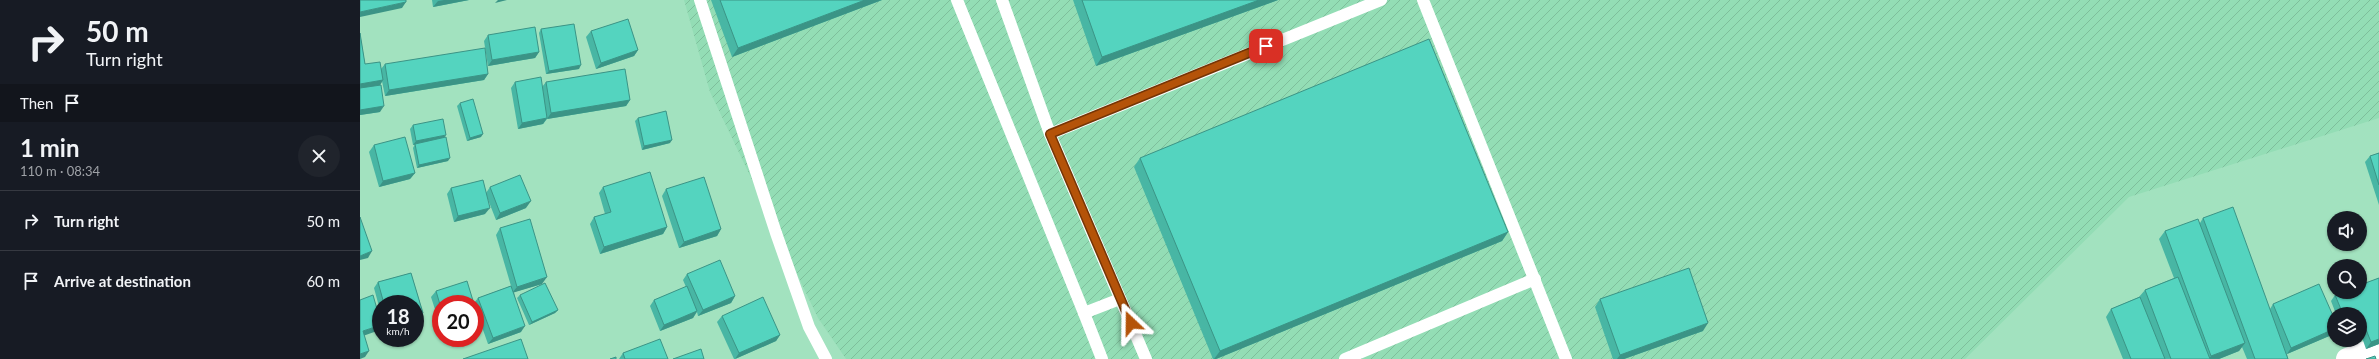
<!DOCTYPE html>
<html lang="en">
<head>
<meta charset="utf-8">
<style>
  :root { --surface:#171b24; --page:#20242c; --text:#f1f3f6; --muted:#9ea1a6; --line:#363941 }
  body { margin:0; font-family:Lato,sans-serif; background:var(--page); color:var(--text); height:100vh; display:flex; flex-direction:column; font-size:15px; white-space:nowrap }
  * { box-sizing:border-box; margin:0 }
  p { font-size:13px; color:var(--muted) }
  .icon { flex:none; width:22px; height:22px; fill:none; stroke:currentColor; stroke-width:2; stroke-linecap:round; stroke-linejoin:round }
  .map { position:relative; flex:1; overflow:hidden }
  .details { display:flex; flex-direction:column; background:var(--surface); width:360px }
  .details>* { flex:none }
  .top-card { background:#171b24; color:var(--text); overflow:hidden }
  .controls { position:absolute; left:1967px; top:211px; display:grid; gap:8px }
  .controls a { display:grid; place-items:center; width:40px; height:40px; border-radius:50%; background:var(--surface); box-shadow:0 1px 3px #0004; font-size:20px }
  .speed { position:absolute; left:12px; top:295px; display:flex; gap:8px; font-size:20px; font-weight:700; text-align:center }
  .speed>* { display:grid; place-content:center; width:52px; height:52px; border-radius:50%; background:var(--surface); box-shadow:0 1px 3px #0004; line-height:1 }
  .speed small { font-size:10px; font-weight:400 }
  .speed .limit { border:6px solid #d22; background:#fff; color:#111 }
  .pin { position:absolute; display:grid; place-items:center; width:34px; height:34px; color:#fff; margin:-17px; border-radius:8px; box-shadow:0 2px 6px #0006 }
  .me { position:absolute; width:44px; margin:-22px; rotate:337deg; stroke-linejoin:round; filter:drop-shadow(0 0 3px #0008) }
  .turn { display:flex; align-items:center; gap:14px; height:84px; padding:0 20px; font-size:18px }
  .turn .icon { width:52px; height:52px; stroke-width:2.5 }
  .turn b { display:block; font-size:28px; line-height:34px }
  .then { display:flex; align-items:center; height:38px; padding:0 20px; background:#0003; gap:8px; font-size:15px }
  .round { display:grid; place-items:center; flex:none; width:42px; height:42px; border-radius:21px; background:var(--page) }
  .headline { display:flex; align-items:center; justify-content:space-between; height:68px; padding:0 20px }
  h1 { font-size:24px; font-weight:700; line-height:30px }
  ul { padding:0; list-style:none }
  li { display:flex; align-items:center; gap:12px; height:60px; padding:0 20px; border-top:1px solid var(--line) }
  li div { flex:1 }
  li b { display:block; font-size:15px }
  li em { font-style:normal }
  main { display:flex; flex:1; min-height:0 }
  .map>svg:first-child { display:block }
  .industrial { fill:url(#industrial-furrows) }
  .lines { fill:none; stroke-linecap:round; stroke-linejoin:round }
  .service { stroke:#fff; stroke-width:12 }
  .minor { stroke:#fff; stroke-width:22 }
  .wall { fill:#48b6a4 }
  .shaded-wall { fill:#3b9486 }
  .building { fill:#54d4bf; stroke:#3b9486 }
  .route-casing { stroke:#753606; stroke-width:10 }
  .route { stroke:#b45309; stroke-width:7 }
</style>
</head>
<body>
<main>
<section class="details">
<div class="top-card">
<div class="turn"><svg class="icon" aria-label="right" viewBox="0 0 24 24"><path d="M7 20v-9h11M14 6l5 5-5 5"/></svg><div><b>50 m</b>Turn right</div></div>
<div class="then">Then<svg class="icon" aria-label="arrive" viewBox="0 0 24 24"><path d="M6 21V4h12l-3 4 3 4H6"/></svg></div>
</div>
<div class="headline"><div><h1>1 min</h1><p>110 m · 08:34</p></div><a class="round"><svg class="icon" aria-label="close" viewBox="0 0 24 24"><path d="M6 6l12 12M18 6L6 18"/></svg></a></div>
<ul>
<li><svg class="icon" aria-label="right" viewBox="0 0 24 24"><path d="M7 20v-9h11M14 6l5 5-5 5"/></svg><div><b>Turn right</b></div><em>50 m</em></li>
<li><svg class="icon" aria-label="arrive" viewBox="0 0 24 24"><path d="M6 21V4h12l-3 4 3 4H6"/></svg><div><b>Arrive at destination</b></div><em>60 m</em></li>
</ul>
</section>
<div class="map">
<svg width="2019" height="359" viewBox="0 0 2019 359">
  <defs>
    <pattern id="industrial-furrows" width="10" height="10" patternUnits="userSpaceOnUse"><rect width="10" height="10" fill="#93ddb5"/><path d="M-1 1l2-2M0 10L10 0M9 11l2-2" fill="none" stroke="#7ebe9b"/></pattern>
  </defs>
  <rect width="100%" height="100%" fill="#a2e2bf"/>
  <path class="industrial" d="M324,0H2019V118L1769,197L1605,359H486L458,318L350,92Z"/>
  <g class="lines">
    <g class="service">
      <path d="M340,0L416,233L449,327L466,359"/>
      <path d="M597,0L724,313L760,299"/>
      <path d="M642,0L690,134L786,359"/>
      <path d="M1063,0L1206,359"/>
      <path d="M690,134L1021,0"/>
      <path d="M724,313L742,359"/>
      <path d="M985,359L1175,279"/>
    </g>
    <path class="minor" d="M1987,359L2019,347"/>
  </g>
  <g class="wall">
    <path d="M72,0H109L73,7Z"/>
    <path d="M351,0H522L372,57Z"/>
    <path d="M713,0H918L736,66Z"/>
    <path d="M181,29L219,69L186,74L179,33Z"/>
    <path d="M231,31L278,50L274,56L236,69L226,37Z"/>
    <path d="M0,33L5,64L21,69L25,64L128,74L124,80L25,96L22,81L20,85V112L0,115Z"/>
    <path d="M128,35L179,52L175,58L128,66L124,41Z"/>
    <path d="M155,82L182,87L186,82L270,100L266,106L187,119L183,124L158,129L151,88Z"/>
    <path d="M100,103L121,137L107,141L97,106Z"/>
    <path d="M278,118L310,143L282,150L275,121Z"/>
    <path d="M53,125L84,138L88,161L57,168L53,148L55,144L64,142L53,145L50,129Z"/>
    <path d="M14,145L55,173L50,179L19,187L9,152Z"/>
    <path d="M2019,153V205L2005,162L2010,156Z"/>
    <path d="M780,158L1148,232L1142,241L856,359H853L774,167Z"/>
    <path d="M130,187L166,208L136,220L127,197L125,214L94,222L87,194L91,188L126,193Z"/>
    <path d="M243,187L307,227L303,234L240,254L230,224L234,217L245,214L239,193Z"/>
    <path d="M306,189L361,229L357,236L319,248L302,196Z"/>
    <path d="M1843,218L1910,309L1913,304L1974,334L1927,354L1928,359H1887L1882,347L1879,351L1859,359H1763L1746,317L1751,309L1779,297L1785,290L1814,278L1799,239L1805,231L1840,223Z"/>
    <path d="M140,228L182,284L154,292L161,332L128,344L117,313L115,317V304H81V328L71,297L76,291L114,303L118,298L151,286L136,235Z"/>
    <path d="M51,273L63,313L58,320L55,321V304H21V314L14,288L18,282Z"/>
    <path d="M327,274L375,296L371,303L338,316L337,312L333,318L300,331L290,306L294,300L326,287L323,280Z"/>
    <path d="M2019,278V344L2006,349L2000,332V314H1976L1971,301L1975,295Z"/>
    <path d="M160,295L198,310L195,313L169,325L157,298Z"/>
    <path d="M1240,299L1343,331L1264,359H1253L1235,307Z"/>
    <path d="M362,316L420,335L416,341L375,359H374L357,322Z"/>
    <path d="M263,353L308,359H259Z"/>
  </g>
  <g class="shaded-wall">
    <path d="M84,0H109L73,7L78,1Z"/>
    <path d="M138,0H147L135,3Z"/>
    <path d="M505,0H522L372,57L378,48Z"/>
    <path d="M899,0H918L736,66L742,57Z"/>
    <path d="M46,2L42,8L0,17V12Z"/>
    <path d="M278,50L274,56L236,69L241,63Z"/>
    <path d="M179,52L175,58L128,66L132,60Z"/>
    <path d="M221,65L219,69L186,74L189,71Z"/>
    <path d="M128,74L124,80L25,96L29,90Z"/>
    <path d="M23,80L19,87L0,90V84Z"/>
    <path d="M270,100L266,106L187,119L191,113Z"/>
    <path d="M24,106L20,112L0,115V110Z"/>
    <path d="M187,118L183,124L158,129L162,123Z"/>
    <path d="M123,134L121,137L107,141L110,138Z"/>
    <path d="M86,135L84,138L53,145L56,141Z"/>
    <path d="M312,140L310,143L282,150L284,146Z"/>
    <path d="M90,158L88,161L57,168L59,165Z"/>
    <path d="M55,173L50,179L19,187L23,181Z"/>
    <path d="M171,201L166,208L136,220L140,213Z"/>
    <path d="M130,208L125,214L94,222L98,216Z"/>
    <path d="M307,227L303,234L240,254L244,247Z"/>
    <path d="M361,229L357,236L319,248L324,242Z"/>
    <path d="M1148,232L1142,241L856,359H854L860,351Z"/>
    <path d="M12,251L8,258L0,260V256Z"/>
    <path d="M187,277L182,284L152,293L157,287Z"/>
    <path d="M375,296L371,303L338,316L343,310Z"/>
    <path d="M198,310L195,313L169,325L172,322Z"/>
    <path d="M337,311L333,318L300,331L304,325Z"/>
    <path d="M63,313L58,320L55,321V316Z"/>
    <path d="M1348,323L1343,331L1264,359H1257L1260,355Z"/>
    <path d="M21,325L17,331L0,337L3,331Z"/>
    <path d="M165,326L161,332L128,344L133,338Z"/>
    <path d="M1974,329V334L1927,354L1931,348Z"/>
    <path d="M420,335L416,341L375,359L379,353Z"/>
    <path d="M2019,339V344L2006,349L2011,342Z"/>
    <path d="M1885,343L1879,351L1859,359H1849L1851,356Z"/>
    <path d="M9,351L5,357L0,359V354Z"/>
  </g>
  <g class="building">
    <path d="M0,0H46V2L0,12Z"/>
    <path d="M360,0H505L378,48Z"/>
    <path d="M722,0H899L742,57Z"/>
    <path d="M268,19L278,50L241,63L231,31Z"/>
    <path d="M214,24L221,65L189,71L181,29Z"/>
    <path d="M175,27L179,52L132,60L128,35Z"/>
    <path d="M0,33L5,64L20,62L23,80L0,84Z"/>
    <path d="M1069,39L1148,232L860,351L780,158Z"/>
    <path d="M125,48L128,74L29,90L25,64Z"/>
    <path d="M265,69L270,100L191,113L186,82Z"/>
    <path d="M181,77L187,118L162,123L155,82Z"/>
    <path d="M21,85L24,106L0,110V88Z"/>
    <path d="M113,99L123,134L110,138L100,103Z"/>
    <path d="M306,111L312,140L284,146L278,118Z"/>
    <path d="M83,119L86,135L56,141L53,125Z"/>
    <path d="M45,137L55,173L23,181L14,145Z"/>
    <path d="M86,137L90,158L59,165L55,144Z"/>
    <path d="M2019,153V185L2010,156Z"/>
    <path d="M290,172L307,227L244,247L234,217L251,212L243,187Z"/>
    <path d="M160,175L171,201L140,213L130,187Z"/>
    <path d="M344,177L361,229L324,242L306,189Z"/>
    <path d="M123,180L130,208L98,216L91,188Z"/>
    <path d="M1873,207L1928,359H1895L1843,218Z"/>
    <path d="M0,217L12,251L0,256Z"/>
    <path d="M170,219L187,277L157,287L140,228Z"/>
    <path d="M1838,219L1885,343L1851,356L1805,231Z"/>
    <path d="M360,260L375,296L343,310L327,274Z"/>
    <path d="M1329,268L1348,323L1260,355L1240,299Z"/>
    <path d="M51,273L63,313L55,316V304H24L18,282Z"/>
    <path d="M1818,277L1850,359H1811L1785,290Z"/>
    <path d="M2019,278V339L2011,342L2003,322L2000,323V314H1983L1975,295L1982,292H2000V285Z"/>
    <path d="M107,281L114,304H81V308L76,291Z"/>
    <path d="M185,283L198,310L172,322L160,295Z"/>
    <path d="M1959,284L1974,318V329L1931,348L1913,304Z"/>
    <path d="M151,286L165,326L133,338L118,298Z"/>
    <path d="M327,286L337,311L304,325L294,300Z"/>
    <path d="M13,295L21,323V325L3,331L9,351L0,354V300Z"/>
    <path d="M403,297L420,335L379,353L362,316Z"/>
    <path d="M1780,297L1805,359H1771L1751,309Z"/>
    <path d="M115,306L117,313L115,314Z"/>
    <path d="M161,339L168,359H103Z"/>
    <path d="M300,339L308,359H265L263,353Z"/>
    <path d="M341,349L344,359H313Z"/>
    <path d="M2015,356L2016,359H2006Z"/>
    <path d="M256,357V359H250Z"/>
  </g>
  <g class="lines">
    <g class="route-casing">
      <path id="route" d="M771,323L690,134L906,46"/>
    </g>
    <use href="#route" class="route"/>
  </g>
</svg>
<div class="controls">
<a><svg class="icon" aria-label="sound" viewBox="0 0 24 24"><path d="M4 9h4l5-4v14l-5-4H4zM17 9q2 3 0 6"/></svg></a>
<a><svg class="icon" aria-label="search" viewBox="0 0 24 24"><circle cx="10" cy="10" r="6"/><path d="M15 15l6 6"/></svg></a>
<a><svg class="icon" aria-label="layers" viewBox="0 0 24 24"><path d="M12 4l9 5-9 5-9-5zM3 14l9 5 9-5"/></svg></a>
</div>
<div class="speed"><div>18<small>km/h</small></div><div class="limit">20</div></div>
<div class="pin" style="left:906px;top:46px;background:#d93025"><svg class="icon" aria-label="arrive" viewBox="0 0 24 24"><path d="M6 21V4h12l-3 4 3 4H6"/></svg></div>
<svg class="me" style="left:771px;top:323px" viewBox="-20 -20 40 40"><path d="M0-17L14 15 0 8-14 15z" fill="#b45309" stroke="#fff" stroke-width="4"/></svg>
</div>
</main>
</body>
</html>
